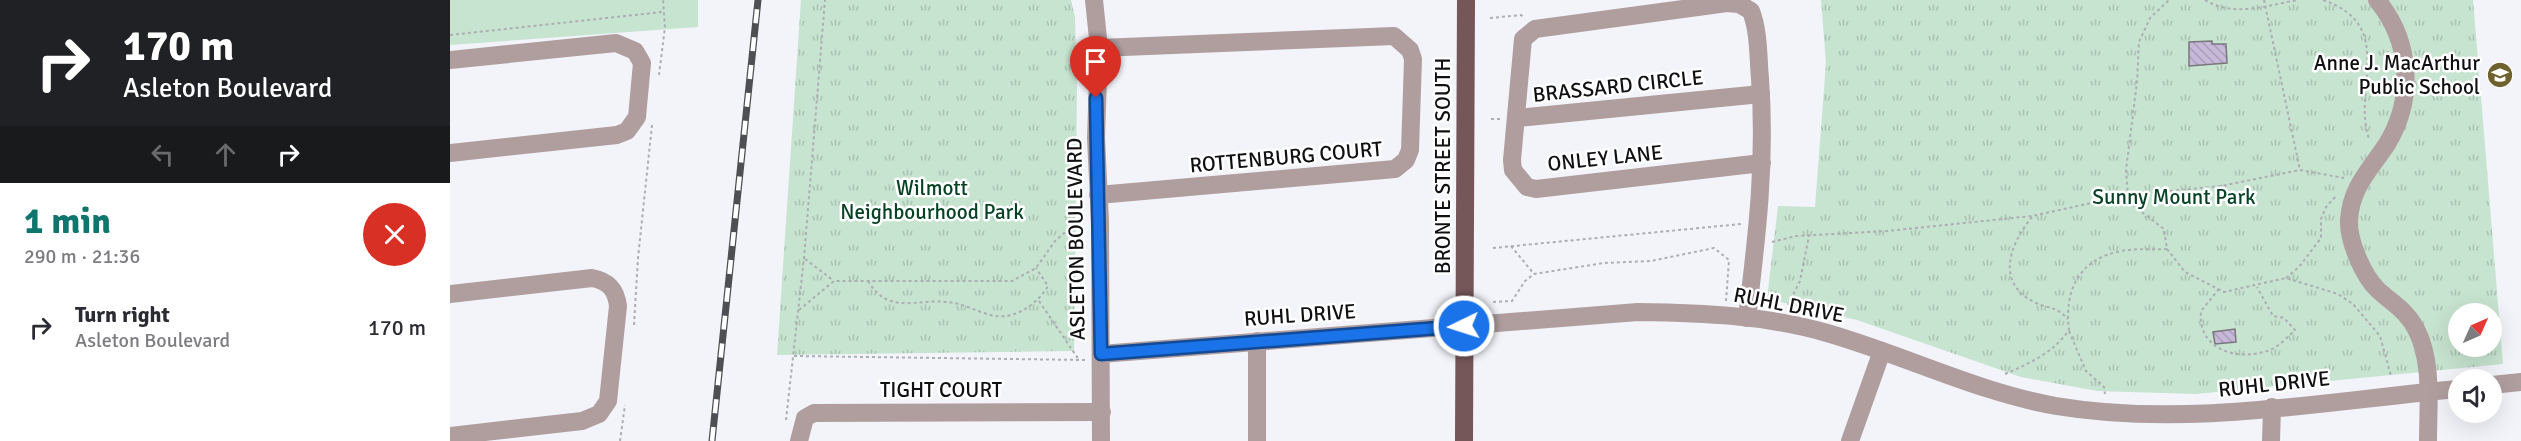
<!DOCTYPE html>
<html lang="en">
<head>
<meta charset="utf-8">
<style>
  :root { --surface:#fff; --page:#f7f7f7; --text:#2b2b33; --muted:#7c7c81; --accent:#0f766e }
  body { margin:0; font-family:Signika,sans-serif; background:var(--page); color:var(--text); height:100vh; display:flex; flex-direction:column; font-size:22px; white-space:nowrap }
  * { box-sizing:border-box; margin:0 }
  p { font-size:20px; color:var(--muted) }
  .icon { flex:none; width:33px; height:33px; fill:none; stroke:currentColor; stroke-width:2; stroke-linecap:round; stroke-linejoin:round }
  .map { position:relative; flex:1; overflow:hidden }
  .details { display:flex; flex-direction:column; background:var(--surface); width:450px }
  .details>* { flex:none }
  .banner { background:#202124; color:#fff; overflow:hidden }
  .needle { width:39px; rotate:45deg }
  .controls { position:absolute; left:1998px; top:303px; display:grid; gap:12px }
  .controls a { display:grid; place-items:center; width:54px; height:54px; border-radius:50%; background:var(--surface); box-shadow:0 6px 24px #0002; font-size:30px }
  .pin { position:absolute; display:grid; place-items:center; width:51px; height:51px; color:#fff; margin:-62px -26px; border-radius:50% 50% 50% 0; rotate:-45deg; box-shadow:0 0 6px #0007 }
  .pin .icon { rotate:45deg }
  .me { position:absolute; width:66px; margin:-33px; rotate:266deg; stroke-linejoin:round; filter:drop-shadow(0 0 4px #0008) }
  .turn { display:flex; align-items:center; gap:21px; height:126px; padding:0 24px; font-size:27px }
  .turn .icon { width:78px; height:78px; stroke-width:2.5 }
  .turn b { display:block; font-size:42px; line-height:51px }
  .lanes { display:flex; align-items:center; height:57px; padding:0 24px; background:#0003; justify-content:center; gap:30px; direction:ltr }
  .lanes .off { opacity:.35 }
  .round { display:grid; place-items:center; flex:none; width:63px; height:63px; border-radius:32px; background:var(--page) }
  .summary { display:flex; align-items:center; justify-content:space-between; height:102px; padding:0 24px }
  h1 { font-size:36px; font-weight:800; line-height:45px; color:var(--accent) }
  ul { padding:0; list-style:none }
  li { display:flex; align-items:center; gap:18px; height:84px; padding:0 24px }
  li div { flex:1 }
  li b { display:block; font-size:22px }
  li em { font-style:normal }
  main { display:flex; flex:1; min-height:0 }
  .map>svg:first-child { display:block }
  .green { fill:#c7e4d0 }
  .park { fill:url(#park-tufts); fill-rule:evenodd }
  .building { fill:url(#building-back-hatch); stroke:#79777c; stroke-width:1.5 }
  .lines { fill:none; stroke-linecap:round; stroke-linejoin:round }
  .path { stroke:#acaeb2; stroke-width:2; stroke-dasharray:3 3; stroke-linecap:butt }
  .minor { stroke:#b09e9f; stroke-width:18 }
  .major { stroke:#765759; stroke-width:18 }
  .rail-casing { stroke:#4e4f52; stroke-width:7 }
  .rail { stroke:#fff; stroke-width:4.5; stroke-dasharray:14; stroke-linecap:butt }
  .route-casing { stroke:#114b97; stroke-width:15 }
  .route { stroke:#1a73e8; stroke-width:10 }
  .labels { text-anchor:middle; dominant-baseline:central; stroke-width:5; stroke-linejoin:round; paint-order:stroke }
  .poi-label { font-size:21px; fill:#101012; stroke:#fff; text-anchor:end }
  .street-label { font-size:21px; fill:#101012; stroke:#fff }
  .park-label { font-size:21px; fill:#064325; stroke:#fff }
</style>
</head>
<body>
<main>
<section class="details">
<div class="banner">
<div class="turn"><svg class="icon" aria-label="right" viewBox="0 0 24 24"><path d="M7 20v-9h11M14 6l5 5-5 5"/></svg><div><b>170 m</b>Asleton Boulevard</div></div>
<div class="lanes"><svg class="icon off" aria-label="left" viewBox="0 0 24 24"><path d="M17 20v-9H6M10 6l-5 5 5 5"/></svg><svg class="icon off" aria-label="ahead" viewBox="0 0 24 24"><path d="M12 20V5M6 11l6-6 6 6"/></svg><svg class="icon" aria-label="right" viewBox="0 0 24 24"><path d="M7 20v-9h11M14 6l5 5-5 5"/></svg></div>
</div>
<div class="summary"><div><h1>1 min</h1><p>290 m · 21:36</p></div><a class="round" style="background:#d93025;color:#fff"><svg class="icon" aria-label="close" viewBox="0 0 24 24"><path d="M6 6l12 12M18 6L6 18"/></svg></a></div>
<ul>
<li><svg class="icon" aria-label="right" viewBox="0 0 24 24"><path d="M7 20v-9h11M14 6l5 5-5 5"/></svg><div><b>Turn right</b><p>Asleton Boulevard</p></div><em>170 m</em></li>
</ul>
</section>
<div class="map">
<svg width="2071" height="441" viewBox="0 0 2071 441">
  <defs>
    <pattern id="park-tufts" width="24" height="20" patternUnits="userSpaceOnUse" patternTransform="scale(1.5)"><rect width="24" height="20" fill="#c7e4d0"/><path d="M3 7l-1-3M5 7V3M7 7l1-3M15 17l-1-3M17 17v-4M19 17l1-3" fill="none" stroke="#aac3b2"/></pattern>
    <pattern id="building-back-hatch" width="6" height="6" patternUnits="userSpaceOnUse" patternTransform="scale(1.5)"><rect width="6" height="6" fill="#c7b8d9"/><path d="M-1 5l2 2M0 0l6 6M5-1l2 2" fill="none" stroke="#aa9db9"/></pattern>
  </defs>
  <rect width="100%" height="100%" fill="#f2f4fa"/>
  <path class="green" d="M0,0H248V27L0,45Z"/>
  <g class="park">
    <path d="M351,0H621L625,17L627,89L624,351L327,355Z"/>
    <path d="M1371,0H2023L2053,364L1746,394L1647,391L1571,377L1407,320L1317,299L1328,206L1365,207L1376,63ZM2008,314H2042V346H2008Z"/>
  </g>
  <g class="building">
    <path d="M1762,41V44H1776L1777,63L1739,66V42Z"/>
    <path d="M1785,329L1786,342L1765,344L1763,332Z"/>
  </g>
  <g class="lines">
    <g class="path">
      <path d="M1755,0C1784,18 1818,5 1848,0"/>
      <path d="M1814,0L1850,170"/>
      <path d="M1873,0C1947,25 1902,89 1919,139"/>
      <path d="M1040,18L1071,15L1074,18"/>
      <path d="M0,35L212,12"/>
      <path d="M209,75L215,27L213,0"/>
      <path d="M1041,119H1050"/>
      <path d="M1582,217C1560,244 1544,283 1586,303C1601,310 1604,305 1618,319"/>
      <path d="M1322,242L1346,236L1437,231L1582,216L1678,195L1771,186L1850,170L1894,178"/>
      <path d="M1061,246L1084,274"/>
      <path d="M1043,248L1291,224"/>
      <path d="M1717,249L1735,272L1774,292L1836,278L1888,294L1903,304L1930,336L1941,376"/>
      <path d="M355,259L384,281"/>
      <path d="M1836,278L1849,267L1871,238V219L1876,207L1887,195"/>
      <path d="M418,281C439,316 467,298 497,302C513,303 529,313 545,316C567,319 588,303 598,286L586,268"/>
      <path d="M1769,289L1751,311C1747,350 1788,362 1820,350C1829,346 1838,337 1845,330L1834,318L1823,316L1807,287"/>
      <path d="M589,301L629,360"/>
      <path d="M1043,302L1062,301L1075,281L1084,274L1154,263L1201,261L1264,248L1279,260L1276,301"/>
      <path d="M1338,305L1350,281L1359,236"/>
      <path d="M349,310L384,281H562L586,268L605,241L633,217"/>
      <path d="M184,325L188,258L202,125"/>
      <path d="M1619,331L1636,371L1654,387L1655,394"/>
      <path d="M344,356L635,360"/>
      <path d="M1555,374C1580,363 1603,353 1619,330C1614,290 1629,259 1671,251C1686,248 1702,250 1717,249L1714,229L1685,207L1678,195L1676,170L1687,82L1689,42L1700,18L1719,0"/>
      <path d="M336,420L354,258L375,0"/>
      <path d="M170,441L175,405"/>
    </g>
    <g class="minor">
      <path d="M644,0L649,48L646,138L650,221L651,441"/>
      <path d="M1927,0C1961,41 1965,98 1937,144C1920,170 1901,187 1899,220C1898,240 1913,276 1928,290C1942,303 1957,311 1966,329C1983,361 1978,405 1978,441"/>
      <path d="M0,60L166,43L185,51L192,63L187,117L177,131L167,135L0,153"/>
      <path d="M1068,118L1311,94"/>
      <path d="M648,195L945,169L956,160L960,150L963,59L960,50L944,36L649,48"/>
      <path d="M0,294L142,278C159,281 166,290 168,306L158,401L149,414L132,421L0,436"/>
      <path d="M1297,318C1307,236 1316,162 1310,79C1308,56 1309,32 1301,11L1289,4L1277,3L1085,29L1073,39L1062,160L1063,170L1077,187L1086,189L1312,163"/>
      <path d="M807,341V441"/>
      <path d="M651,354L1188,312C1252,313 1315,315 1377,333C1454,355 1527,392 1606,406C1737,428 1877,401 2008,389"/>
      <path d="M2042,385L2071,382"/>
      <path d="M349,441L355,418L364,413L652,412"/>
      <path d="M1400,441L1432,351"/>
      <path d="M1821,441L1822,407"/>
    </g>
    <path class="major" d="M1014,441L1016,0"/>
    <g class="rail-casing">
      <path id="rail" d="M262,441L308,0"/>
    </g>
    <use href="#rail" class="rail"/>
  </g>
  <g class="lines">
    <g class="route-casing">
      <path id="route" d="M646,98L651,354L1014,326"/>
    </g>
    <use href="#route" class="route"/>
  </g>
  <defs>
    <g id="school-disc" transform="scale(1.35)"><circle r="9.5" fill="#6e622f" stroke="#fff"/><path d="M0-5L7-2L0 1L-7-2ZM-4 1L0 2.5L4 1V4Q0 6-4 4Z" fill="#fff"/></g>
  </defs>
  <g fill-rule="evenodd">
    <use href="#school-disc" x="2050" y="75"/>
  </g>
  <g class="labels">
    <g class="poi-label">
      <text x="2030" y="63">Anne J. MacArthur<tspan x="2030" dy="24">Public School</tspan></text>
    </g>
    <g class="street-label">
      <text transform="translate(1168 86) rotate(-6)">BRASSARD CIRCLE</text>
      <text transform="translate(836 157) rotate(-5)">ROTTENBURG COURT</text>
      <text transform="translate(1155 158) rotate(-6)">ONLEY LANE</text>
      <text transform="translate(993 166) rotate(-90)">BRONTE STREET SOUTH</text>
      <text transform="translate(626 239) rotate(-91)">ASLETON BOULEVARD</text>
      <text transform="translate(1339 305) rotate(11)">RUHL DRIVE</text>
      <text transform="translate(850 315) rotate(-4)">RUHL DRIVE</text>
      <text transform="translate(1824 384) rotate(-6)">RUHL DRIVE</text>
      <text x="491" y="390">TIGHT COURT</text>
    </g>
    <g class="park-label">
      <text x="482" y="188">Wilmott<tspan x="482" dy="24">Neighbourhood Park</tspan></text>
      <text x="1724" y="197">Sunny Mount Park</text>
    </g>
  </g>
</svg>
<div class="controls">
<a><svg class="needle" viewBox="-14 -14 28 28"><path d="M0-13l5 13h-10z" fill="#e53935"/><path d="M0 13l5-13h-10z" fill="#7c7c81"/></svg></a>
<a><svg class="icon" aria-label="sound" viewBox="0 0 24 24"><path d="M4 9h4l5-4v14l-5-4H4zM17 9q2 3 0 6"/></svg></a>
</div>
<div class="pin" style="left:646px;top:98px;background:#d93025"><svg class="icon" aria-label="arrive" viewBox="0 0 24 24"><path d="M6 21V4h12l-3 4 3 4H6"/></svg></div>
<svg class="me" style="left:1014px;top:326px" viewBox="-20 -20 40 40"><circle r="17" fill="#1a73e8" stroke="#fff" stroke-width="3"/><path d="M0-11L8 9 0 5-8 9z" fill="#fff"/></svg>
</div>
</main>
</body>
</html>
